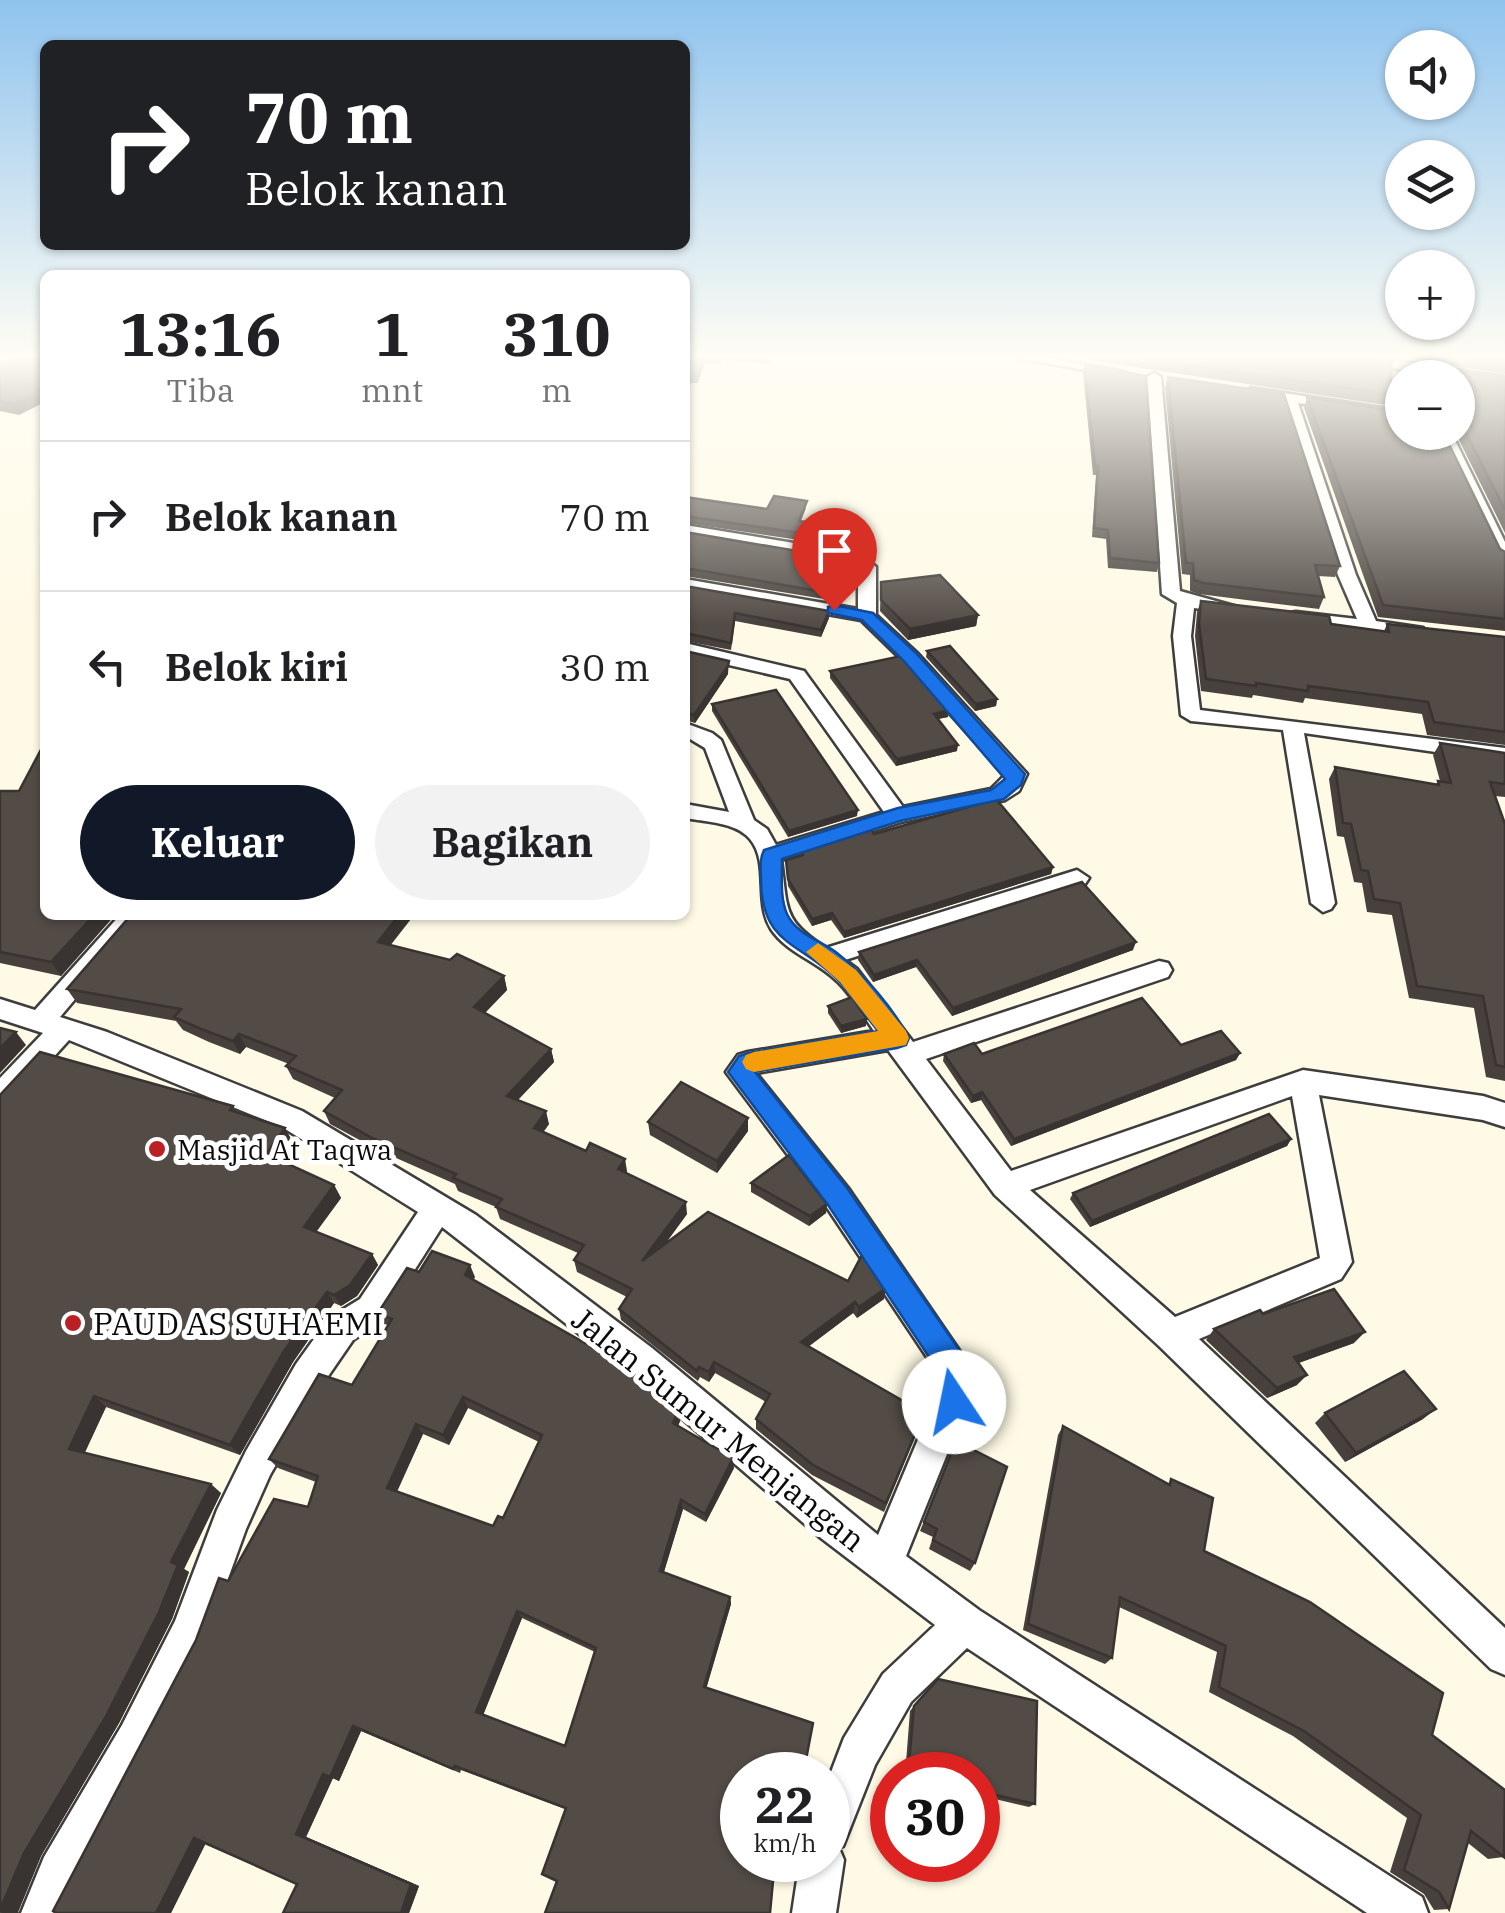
<!DOCTYPE html>
<html lang="id">
<head>
<meta charset="utf-8">
<style>
  :root { --surface:#fff; --page:#f2f2f2; --text:#202124; --muted:#757577; --line:#e0e0e0; --accent:#111827 }
  body { margin:0; font-family:"IBM Plex Serif",serif; background:var(--page); color:var(--text); height:100vh; display:flex; flex-direction:column; font-size:38px; white-space:nowrap }
  * { box-sizing:border-box; margin:0 }
  p { font-size:32px; color:var(--muted) }
  .icon { flex:none; width:55px; height:55px; fill:none; stroke:currentColor; stroke-width:2; stroke-linecap:round; stroke-linejoin:round }
  .map { position:relative; flex:1; overflow:hidden }
  .side { position:absolute; left:40px; top:270px; width:650px; height:650px; display:flex; flex-direction:column; background:var(--surface); border-radius:15px; box-shadow:0 2px 8px #0004 }
  .side>* { flex:none }
  .hud { position:absolute; left:40px; top:40px; width:650px; height:210px; border-radius:15px; box-shadow:0 2px 8px #0004; background:#202124; color:#fff; overflow:hidden }
  .controls { position:absolute; left:1385px; top:30px; display:grid; gap:20px }
  .controls a { display:grid; place-items:center; width:90px; height:90px; border-radius:50%; background:var(--surface); box-shadow:0 2px 8px #0004; font-size:50px }
  .speed { position:absolute; left:720px; top:1752px; display:flex; gap:20px; font-size:50px; font-weight:700; text-align:center }
  .speed>* { display:grid; place-content:center; width:130px; height:130px; border-radius:50%; background:var(--surface); box-shadow:0 2px 8px #0004; line-height:1 }
  .speed small { font-size:25px; font-weight:400 }
  .speed .limit { border:15px solid #d22; background:#fff; color:#111 }
  .pin { position:absolute; display:grid; place-items:center; width:85px; height:85px; color:#fff; margin:-102px -42px; border-radius:50% 50% 50% 0; rotate:-45deg; box-shadow:0 0 10px #0007 }
  .pin .icon { rotate:45deg }
  .me { position:absolute; width:110px; margin:-55px; rotate:349deg; stroke-linejoin:round; filter:drop-shadow(0 0 8px #0008) }
  .turn { display:flex; align-items:center; gap:35px; height:210px; padding:0 40px; font-size:45px }
  .turn .icon { width:130px; height:130px; stroke-width:2.5 }
  .turn b { display:block; font-size:70px; line-height:85px }
  .eta { display:flex; justify-content:space-evenly; align-items:center; height:170px; text-align:center }
  .eta b { font-size:60px; font-weight:700; line-height:70px }
  .action { display:flex; gap:20px; margin-top:auto; padding:20px 40px }
  .action a { flex:1; height:115px; border-radius:60px; background:var(--accent); color:#fff; font-size:40px; font-weight:700; line-height:115px; text-align:center }
  .action a+a { background:var(--page); color:var(--text) }
  ul { padding:0; list-style:none }
  li { display:flex; align-items:center; gap:30px; height:150px; padding:0 40px; border-top:2px solid var(--line) }
  li div { flex:1 }
  li b { display:block; font-size:38px }
  li em { font-style:normal }
  .map>svg:first-child { display:block }
  .lines { fill:none; stroke-linecap:round; stroke-linejoin:round }
  .street-casing { stroke:#3d3d3d; stroke-width:5 }
  .street { fill:#fff; fill-rule:evenodd }
  .wall { fill:#47403c; fill-rule:evenodd }
  .shaded-wall { fill:#393431 }
  .building { fill:#524b46; stroke:#393431; stroke-width:2.5; fill-rule:evenodd }
  .route { fill:#1a73e8; stroke:#114b97; stroke-width:2.5 }
  .slow { fill:#f59e0b }
  .poi-dot { fill:#bb2025; stroke:#fff; stroke-width:4 }
  .labels { text-anchor:middle; dominant-baseline:central; stroke-width:10; stroke-linejoin:round; paint-order:stroke }
  .poi-label { font-size:28px; fill:#0a0a0a; stroke:#fff; text-anchor:start }
  .near-poi-label { font-size:32px; fill:#0a0a0a; stroke:#fff; text-anchor:start }
  .near-street-label { font-size:32px; fill:#0a0a0a; stroke:#fff }
</style>
</head>
<body>
<div class="map">
<svg width="1505" height="1913" viewBox="0 0 1505 1913">
  <rect width="100%" height="100%" fill="#fffae6"/>
  <g class="lines">
    <g class="street-casing">
      <g id="street">
        <path d="M1018,358H1048L1125,372L1118,376Z"/>
        <path d="M1346,358H1376L1505,377V385L1352,362Z"/>
        <path d="M1154,373L1161,377L1180,591L1241,608L1232,613L1194,608L1191,636L1200,710L1505,748V762L1304,733L1335,903L1331,909L1323,912L1311,903L1283,730L1191,721L1181,715L1173,636L1177,603L1162,594L1147,377Z"/>
        <path d="M1251,388L1402,411V419L1298,403L1356,575L1376,621L1423,628V636L1290,621V613L1296,612L1357,619L1338,575L1283,401L1246,395L1244,392Z"/>
        <path d="M1437,432H1451L1505,542V564L1497,559Z"/>
        <path d="M685,525L861,554L876,567V615L917,653L1027,774L1019,791L1005,800L901,822L781,860C788,907 781,920 826,948L1077,870L1089,878L1085,884L845,960L857,969L913,1042L1159,961L1168,963L1172,970L1168,977L926,1059L1011,1171L1303,1070L1483,1096L1505,1103V1127L1483,1120L1319,1095L1352,1262L1341,1279L1199,1339L1505,1628V1675L1491,1669L1159,1346L995,1195L888,1050L756,1073L848,1188L967,1362L974,1387L906,1556L979,1610L1422,1897L1428,1913H1367L967,1648L911,1702L875,1765L843,1846L839,1848L844,1860L836,1913H792L800,1860H828V1780L844,1738L883,1674L935,1625L821,1538L628,1372L442,1227L382,1321L353,1340L320,1388L270,1475L246,1529L204,1645L150,1753L76,1885L65,1913H21L44,1857L122,1725L175,1621L217,1510L246,1451L296,1364L329,1318L360,1299L418,1212L282,1127L69,1040L10,1105L0,1109V1078L43,1033L0,1019V999L35,1010L120,915H146L60,1017L107,1032L302,1111L476,1215L652,1348L878,1535L940,1387L935,1369L826,1206L726,1072L738,1055L748,1052L874,1031C863,1015 852,995 837,981C817,961 787,953 771,929C754,902 770,863 750,839C736,822 706,822 685,818V804L729,812L705,748L685,736V723L712,733L721,740L754,820L767,829L776,845L884,812L790,679L685,655V643L804,671L903,807L991,789L1005,775L903,661L861,620L685,589V579L858,609V569L850,562L685,535ZM1292,1096L1320,1258L1175,1317L1030,1190Z"/>
      </g>
    </g>
    <use href="#street" class="street"/>
  </g>
  <g class="wall">
    <path d="M685,358H771L768,364L722,360L721,364H704L698,383H685Z"/>
    <path d="M1082,358H1369L1390,394L1385,405L1082,359Z"/>
    <path d="M1410,358H1505V374L1412,359Z"/>
    <path d="M0,364L19,415L0,411Z"/>
    <path d="M1085,365L1159,563L1157,572L1108,568L1106,539L1092,537L1096,475H1093L1083,373Z"/>
    <path d="M1428,366L1505,378V533L1457,436L1460,429L1458,424V378H1424Z"/>
    <path d="M1168,377L1340,566L1335,577L1318,576L1324,597L1319,609L1199,594L1190,591V575L1182,574L1165,387Z"/>
    <path d="M1307,397L1388,422L1500,549L1505,552V631L1378,617L1304,408Z"/>
    <path d="M685,497L767,509L806,508L801,521L833,526L832,533L826,544L685,523Z"/>
    <path d="M685,532L850,560V567L836,601L685,576Z"/>
    <path d="M881,582L978,615L976,626L908,640L880,611Z"/>
    <path d="M685,586L829,611V618L821,637L735,621L731,650L685,641Z"/>
    <path d="M1201,601L1331,624L1384,631L1387,624L1505,637V745L1427,735L1422,714L1305,698L1303,703L1253,695L1252,698L1201,691L1195,636L1197,612Z"/>
    <path d="M685,651L729,661L728,674L695,723L685,720Z"/>
    <path d="M927,651L997,699L996,706L975,711L926,657Z"/>
    <path d="M830,671L948,717L938,719L957,751L896,766L830,678Z"/>
    <path d="M712,704L857,816L788,837L712,711Z"/>
    <path d="M1440,743L1505,753V797L1495,796L1505,824V1081L1486,1077L1474,1008L1409,998L1392,915L1367,912L1362,883L1354,882L1344,837L1337,836L1329,779L1335,767L1436,784L1438,781H1440L1433,755Z"/>
    <path d="M0,791L45,915H115L61,976L0,963Z"/>
    <path d="M874,834L1053,867L1051,874L844,938L831,920L812,926L788,886L786,860L800,856L801,851Z"/>
    <path d="M131,915H414L390,945L504,976L507,990L485,1013L551,1049L554,1062L518,1100L549,1124L543,1132L627,1171L626,1173L687,1214L665,1244L884,1299L857,1318L853,1313L809,1346L921,1423L884,1512L812,1475L756,1429V1419L766,1402L715,1373L709,1382L700,1377L698,1381L621,1320L619,1309L627,1297L577,1272L574,1260L578,1253L500,1219L496,1207L458,1191L455,1184L378,1150L330,1124L324,1111L335,1098L293,1079L286,1066L289,1064L246,1047L240,1054L209,1042L183,1030L176,1021L77,1003L67,989Z"/>
    <path d="M1133,950L952,1016L916,967L873,982L858,960L859,952Z"/>
    <path d="M828,1006L866,1026L841,1033L828,1013Z"/>
    <path d="M1181,1045L1240,1053L1236,1060L1011,1146L981,1100L971,1103L943,1061L944,1054H982Z"/>
    <path d="M0,1095L233,1106L237,1112L285,1128L292,1141L279,1160L334,1185L341,1198L316,1232L372,1254L378,1265L357,1296L341,1306L334,1303L293,1362L240,1455L106,1407L84,1453L221,1493L184,1569L189,1572L172,1619L119,1723L41,1856L18,1912L19,1913H0Z"/>
    <path d="M748,1118V1131L717,1173L650,1135L648,1122Z"/>
    <path d="M1291,1139L1287,1146L1090,1227L1070,1199L1073,1193Z"/>
    <path d="M751,1183L827,1204L826,1213L809,1226L751,1192Z"/>
    <path d="M419,1272L475,1277L473,1280L678,1411L680,1421L678,1426L734,1468L706,1522L683,1509L664,1572L730,1597L731,1604L706,1688L557,1881L565,1809L461,1770L460,1773L361,1731L339,1781L333,1778L306,1837L419,1886L409,1913H283L297,1884L205,1844L171,1913H56L228,1581L308,1507L316,1482L278,1468L269,1459L352,1385L388,1325L384,1324L378,1313ZM468,1408L539,1442L503,1518L493,1526L397,1492L423,1434L449,1445ZM522,1618L595,1652L565,1746L483,1715Z"/>
    <path d="M1263,1314L1354,1343L1298,1363L1297,1385L1267,1398L1206,1340L1214,1329Z"/>
    <path d="M1325,1413L1423,1419L1345,1462L1315,1423Z"/>
    <path d="M1063,1426L1168,1484L1171,1479L1204,1551L1432,1735L1504,1857L1488,1859L1468,1843L1449,1909L1434,1910L1424,1894L1390,1872L1407,1818L1293,1736L1209,1692L1217,1652L1119,1607L1112,1658L1105,1664L1023,1630L1058,1435Z"/>
    <path d="M956,1441L975,1563L970,1571L929,1549L933,1537L920,1531Z"/>
    <path d="M914,1706L1035,1804L1029,1807L978,1795V1775H905L910,1711Z"/>
  </g>
  <g class="shaded-wall">
    <path d="M704,358V364L698,383V375Z"/>
    <path d="M45,389V402L19,415L13,404Z"/>
    <path d="M850,560V567L836,601V594Z"/>
    <path d="M829,611V618L821,637V630Z"/>
    <path d="M978,615L976,626L908,640L910,629Z"/>
    <path d="M728,666V674L695,723L694,715Z"/>
    <path d="M997,699L996,706L975,711L976,704Z"/>
    <path d="M949,710L948,717L933,720L934,714Z"/>
    <path d="M958,745L957,751L896,766L897,759Z"/>
    <path d="M858,810L857,816L788,837L789,831Z"/>
    <path d="M1053,867L1051,874L844,938V932Z"/>
    <path d="M832,913L831,920L812,926V919Z"/>
    <path d="M94,915H115L61,976L51,962Z"/>
    <path d="M399,915H414L383,955L378,942Z"/>
    <path d="M1136,942L1133,950L952,1016L953,1008Z"/>
    <path d="M917,960L916,967L873,982L874,975Z"/>
    <path d="M504,976L507,990L478,1020L474,1007Z"/>
    <path d="M867,1019L866,1026L841,1033V1026Z"/>
    <path d="M16,1032L26,1045L0,1073V1048Z"/>
    <path d="M239,1034L246,1047L240,1054L233,1041Z"/>
    <path d="M551,1049L554,1062L510,1108L507,1096Z"/>
    <path d="M1240,1053L1236,1060L1011,1146L1014,1139Z"/>
    <path d="M982,1092L981,1100L971,1103L973,1096Z"/>
    <path d="M546,1111L549,1124L537,1141L534,1128Z"/>
    <path d="M748,1118V1131L717,1173V1161Z"/>
    <path d="M285,1128L292,1141L274,1167L266,1154Z"/>
    <path d="M1291,1139L1287,1146L1090,1227L1092,1221Z"/>
    <path d="M625,1159L627,1171L620,1182L618,1169Z"/>
    <path d="M334,1185L341,1198L311,1239L304,1227Z"/>
    <path d="M686,1202L687,1214L644,1273L642,1261Z"/>
    <path d="M827,1204L826,1213L809,1226L810,1216Z"/>
    <path d="M372,1254L378,1265L357,1296L341,1306L334,1295Z"/>
    <path d="M470,1265L475,1277L470,1286L465,1275Z"/>
    <path d="M886,1288L884,1299L857,1318L859,1307Z"/>
    <path d="M327,1292L334,1303L293,1362L240,1455L230,1445L284,1351Z"/>
    <path d="M855,1302L853,1313L800,1353L801,1342Z"/>
    <path d="M1365,1332L1354,1343L1285,1368L1294,1357Z"/>
    <path d="M714,1362L715,1373L709,1382V1372Z"/>
    <path d="M1307,1375L1297,1385L1267,1398L1277,1388Z"/>
    <path d="M94,1396L106,1407L82,1459L69,1449Z"/>
    <path d="M463,1397L468,1408L449,1445L443,1435Z"/>
    <path d="M1436,1409L1423,1419L1345,1462L1356,1453Z"/>
    <path d="M678,1411L680,1421L675,1433L673,1423Z"/>
    <path d="M416,1424L423,1434L394,1497L387,1488Z"/>
    <path d="M733,1458L734,1468L706,1522L705,1514Z"/>
    <path d="M211,1484L221,1493L184,1569L189,1572L172,1619L119,1723L41,1856L18,1912L19,1913H2L0,1911L24,1853Z"/>
    <path d="M681,1500L683,1509L662,1578L660,1571Z"/>
    <path d="M730,1597L731,1604L705,1693L704,1687Z"/>
    <path d="M517,1611L522,1618L482,1718L476,1712Z"/>
    <path d="M353,1726L361,1731L339,1781L330,1777Z"/>
    <path d="M323,1774L333,1778L306,1837L419,1886L409,1913H400L296,1834Z"/>
    <path d="M194,1838L207,1841L171,1913H156Z"/>
  </g>
  <g class="building">
    <path d="M14,358H45V389L13,404L0,401V364Z"/>
    <path d="M685,358H703L698,375H685Z"/>
    <path d="M1141,358H1369L1392,361L1390,394Z"/>
    <path d="M1469,358H1505V363Z"/>
    <path d="M1085,365L1146,376L1159,563L1110,558L1108,530L1094,528L1098,466H1095Z"/>
    <path d="M1428,366L1505,378V510L1462,425L1471,426L1458,407V378H1436Z"/>
    <path d="M1168,377L1284,394L1340,566L1315,565L1324,597L1203,583L1194,580L1193,563H1186Z"/>
    <path d="M1307,397L1389,410L1388,422L1402,423V432H1443L1500,549L1505,552V619L1383,605Z"/>
    <path d="M774,496L807,501L799,521L833,526L827,537L685,516V497L767,509Z"/>
    <path d="M685,532L850,560L836,594L685,568Z"/>
    <path d="M940,575L978,615L910,629L881,600V582Z"/>
    <path d="M685,586L829,611L821,630L735,613L731,643L685,633Z"/>
    <path d="M1201,601L1329,616L1331,624L1389,632L1387,624L1505,637V732L1434,722L1428,702L1308,686V691L1256,683V686L1206,679L1199,624Z"/>
    <path d="M950,646L997,699L976,704L927,651Z"/>
    <path d="M685,651L729,661L728,666L694,715L685,713Z"/>
    <path d="M901,656L949,710L934,714L958,745L897,759L830,671Z"/>
    <path d="M776,690L858,810L789,831L712,704Z"/>
    <path d="M45,742V915H94L51,962L0,952V791H19Z"/>
    <path d="M1440,743L1505,753V784L1490,782L1505,824V1067L1496,1065L1483,996L1417,986L1400,903L1374,899L1368,871L1361,870L1351,824L1343,823L1335,767L1439,785L1438,781L1451,783Z"/>
    <path d="M996,799L1053,867L844,932L832,913L812,919L788,879L786,860L803,855L801,851L871,829L874,834Z"/>
    <path d="M1082,882L1136,942L953,1008L917,960L874,975L859,952Z"/>
    <path d="M131,915H399L378,942L450,960L457,954L504,976L474,1007L551,1049L507,1096L546,1111L534,1128L586,1151L590,1143L625,1159L618,1169L686,1202L642,1261L708,1212L848,1281L863,1253L886,1288L859,1307L855,1302L801,1342L924,1413L886,1503L813,1465L756,1419L770,1394L714,1362L709,1372L699,1367L697,1371L619,1309L632,1289L574,1260L584,1245L496,1207L502,1199L453,1178L456,1174L372,1138L324,1111L342,1090L286,1066L296,1056L239,1034L233,1041L201,1029L174,1017L181,1009L67,989Z"/>
    <path d="M852,997L867,1019L841,1026L828,1006Z"/>
    <path d="M1142,998L1181,1045L1221,1031L1240,1053L1014,1139L982,1092L973,1096L944,1054L974,1043L982,1054Z"/>
    <path d="M0,1028L16,1032L0,1048Z"/>
    <path d="M40,1052L233,1106L230,1110L285,1128L266,1154L334,1185L304,1227L372,1254L350,1285L334,1295L327,1292L284,1351L230,1445L94,1396L69,1449L211,1484L171,1562L178,1565L159,1612L105,1718L24,1853L0,1910V1095Z"/>
    <path d="M681,1082L748,1118L717,1161L648,1122Z"/>
    <path d="M1269,1114L1291,1139L1092,1221L1073,1193Z"/>
    <path d="M789,1155L827,1204L810,1216L751,1183Z"/>
    <path d="M432,1251L470,1265L465,1275L592,1347L595,1342L678,1411L673,1423L733,1458L705,1514L681,1500L660,1571L730,1597L704,1687L813,1723L803,1775H742V1860H775L770,1913H545L557,1881L542,1874L566,1808L455,1766L453,1769L353,1726L330,1777L323,1774L296,1834L411,1884L401,1913H283L297,1884L194,1838L156,1913H56L53,1911L196,1640L219,1578L228,1581L274,1499L308,1507L318,1476L269,1459L319,1374L352,1385L392,1319L378,1313L407,1268L419,1272ZM463,1397L542,1435L503,1518L498,1516L493,1526L387,1488L416,1424L443,1435ZM517,1611L596,1648L565,1746L476,1712Z"/>
    <path d="M1334,1289L1365,1332L1294,1357L1307,1375L1277,1388L1214,1329L1260,1310L1263,1314Z"/>
    <path d="M1404,1371L1436,1409L1356,1453L1325,1413Z"/>
    <path d="M1063,1426L1170,1485L1171,1479L1213,1498L1204,1551L1310,1602L1443,1693L1432,1735L1505,1790L1504,1857L1471,1831L1449,1909L1439,1892L1404,1870L1421,1815L1304,1731L1219,1687L1226,1646L1120,1597L1112,1658L1028,1624Z"/>
    <path d="M956,1441L1007,1467L975,1563L933,1540L937,1529L924,1522Z"/>
    <path d="M938,1679L1037,1701L1035,1804L978,1791V1775H908L914,1706Z"/>
  </g>
  <linearGradient id="sky" x2="0" y2="1"><stop stop-color="#8fc3ee"/><stop offset="0.57" stop-color="#fffdf4"/><stop offset="1" stop-color="#fffdf4" stop-opacity="0"/></linearGradient>
  <rect width="1505" height="626" fill="url(#sky)"/>
  <path class="route" d="M834,605L873,613L916,653L1025,774L1021,785L1004,799L900,821L782,859C782,877 780,898 787,914C797,935 820,940 837,953C864,974 893,1008 909,1038L906,1045L897,1048L755,1072L847,1188L960,1351L972,1387L965,1413L954,1417L943,1413C937,1398 941,1384 937,1369L828,1205L728,1072L739,1056L748,1053L878,1031C865,1015 853,996 839,981C801,942 762,946 761,881C761,870 759,860 764,850L898,808L991,790L1005,779L904,661L862,620L828,613V607Z"/>
  <path class="slow" d="M818,943L856,970L906,1031L909,1038L906,1045L754,1072L746,1069L742,1062L746,1055L754,1052L878,1031L840,982L806,952Z"/>
  <g class="poi-dot">
    <circle cx="157" cy="1149" r="10"/>
    <circle cx="73" cy="1323" r="10"/>
  </g>
  <g class="labels">
    <g class="poi-label">
      <text x="177" y="1149">Masjid At Taqwa</text>
    </g>
    <g class="near-poi-label">
      <text x="93" y="1323">PAUD AS SUHAEMI</text>
    </g>
    <g class="near-street-label">
      <text transform="translate(719 1429) rotate(39)">Jalan Sumur Menjangan</text>
    </g>
  </g>
</svg>
<div class="controls">
<a><svg class="icon" aria-label="sound" viewBox="0 0 24 24"><path d="M4 9h4l5-4v14l-5-4H4zM17 9q2 3 0 6"/></svg></a>
<a><svg class="icon" aria-label="layers" viewBox="0 0 24 24"><path d="M12 4l9 5-9 5-9-5zM3 14l9 5 9-5"/></svg></a>
<a>+</a>
<a>−</a>
</div>
<div class="speed"><div>22<small>km/h</small></div><div class="limit">30</div></div>
<div class="pin" style="left:834px;top:610px;background:#d93025"><svg class="icon" aria-label="arrive" viewBox="0 0 24 24"><path d="M6 21V4h12l-3 4 3 4H6"/></svg></div>
<svg class="me" style="left:954px;top:1402px" viewBox="-20 -20 40 40"><circle r="19" fill="#fff"/><path d="M0-13L10 11 0 6-10 11z" fill="#1a73e8"/></svg>
<div class="hud">
<div class="turn"><svg class="icon" aria-label="right" viewBox="0 0 24 24"><path d="M7 20v-9h11M14 6l5 5-5 5"/></svg><div><b>70 m</b>Belok kanan</div></div>
</div>
<section class="side">
<div class="eta">
<div><b>13:16</b><p>Tiba</p></div>
<div><b>1</b><p>mnt</p></div>
<div><b>310</b><p>m</p></div>
</div>
<ul>
<li><svg class="icon" aria-label="right" viewBox="0 0 24 24"><path d="M7 20v-9h11M14 6l5 5-5 5"/></svg><div><b>Belok kanan</b></div><em>70 m</em></li>
<li><svg class="icon" aria-label="left" viewBox="0 0 24 24"><path d="M17 20v-9H6M10 6l-5 5 5 5"/></svg><div><b>Belok kiri</b></div><em>30 m</em></li>
</ul>
<div class="action"><a>Keluar</a><a>Bagikan</a></div>
</section>
</div>
</body>
</html>
